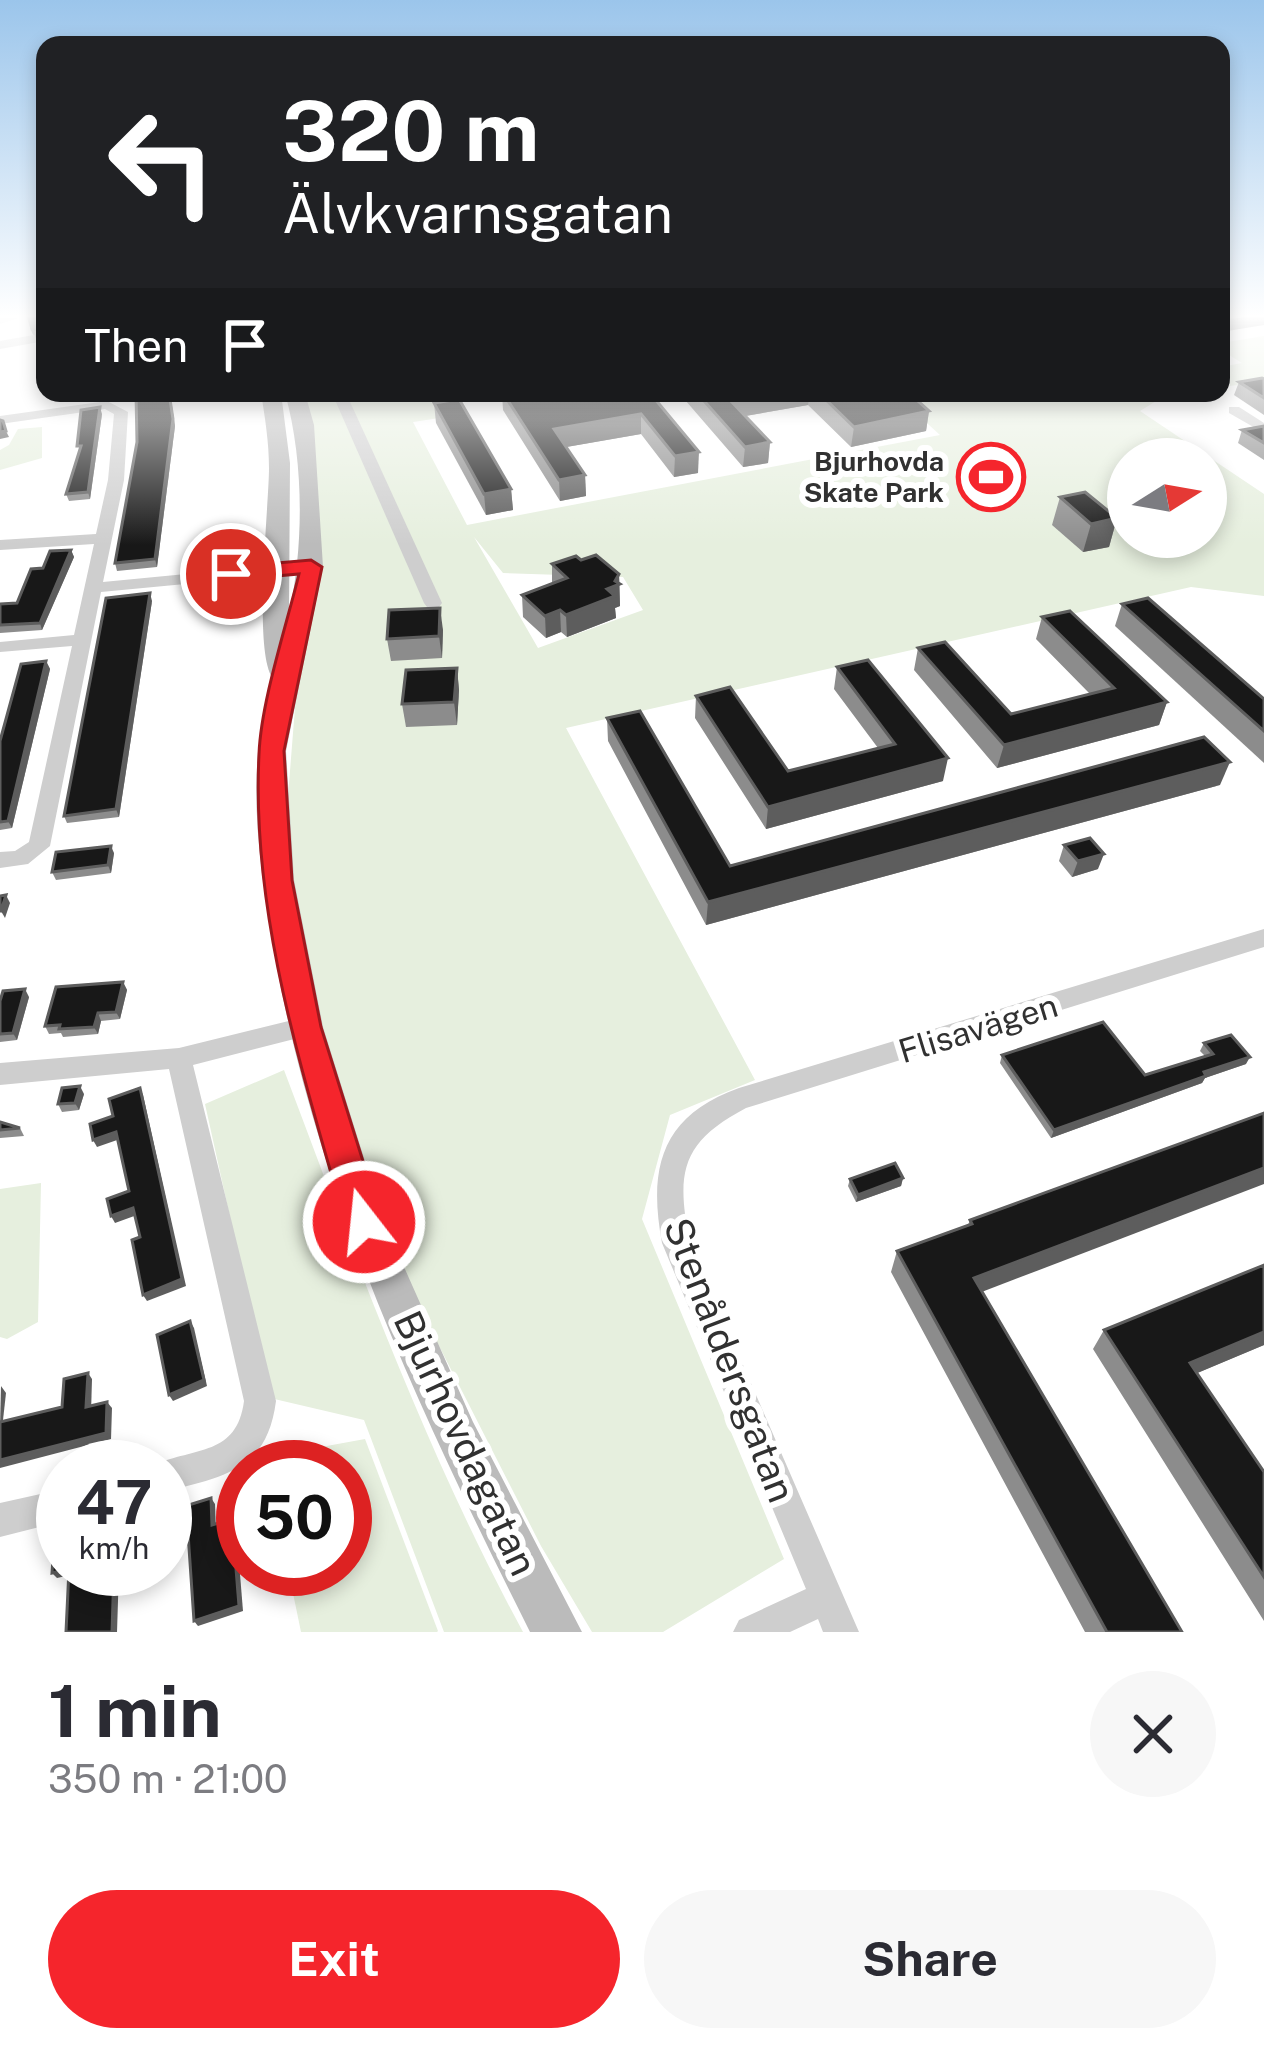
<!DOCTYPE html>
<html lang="en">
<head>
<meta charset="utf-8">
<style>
  :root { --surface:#fff; --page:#f7f7f7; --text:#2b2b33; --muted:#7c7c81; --accent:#f5252c }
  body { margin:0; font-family:"Public Sans",sans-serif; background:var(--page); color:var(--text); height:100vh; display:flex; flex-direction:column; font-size:45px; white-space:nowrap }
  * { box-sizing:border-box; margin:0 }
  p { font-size:39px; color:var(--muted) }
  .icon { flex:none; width:66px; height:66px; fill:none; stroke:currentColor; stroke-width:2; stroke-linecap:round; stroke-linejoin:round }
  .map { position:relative; height:1632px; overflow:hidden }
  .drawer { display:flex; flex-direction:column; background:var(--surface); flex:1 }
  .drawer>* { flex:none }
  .top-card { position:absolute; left:36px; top:36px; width:1194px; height:366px; border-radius:24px; box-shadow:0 6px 18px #0003; background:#202124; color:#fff; overflow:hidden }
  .needle { width:78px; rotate:79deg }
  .tools { position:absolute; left:1107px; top:438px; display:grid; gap:24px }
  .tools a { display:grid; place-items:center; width:120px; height:120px; border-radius:50%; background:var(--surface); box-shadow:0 6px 18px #0003; font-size:60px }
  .speed { position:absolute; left:36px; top:1440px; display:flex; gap:24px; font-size:60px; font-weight:700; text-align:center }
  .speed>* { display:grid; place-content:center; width:156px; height:156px; border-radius:50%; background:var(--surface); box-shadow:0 6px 18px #0003; line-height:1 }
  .speed small { font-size:30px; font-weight:400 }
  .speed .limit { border:18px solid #d22; background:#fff; color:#111 }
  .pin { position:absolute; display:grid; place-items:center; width:102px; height:102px; color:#fff; margin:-51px; border:6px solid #fff; border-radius:50%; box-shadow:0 3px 12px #0007 }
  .me { position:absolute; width:132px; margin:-66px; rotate:344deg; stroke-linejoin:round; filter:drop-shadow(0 0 9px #0008) }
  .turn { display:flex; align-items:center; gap:42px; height:252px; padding:0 48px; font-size:54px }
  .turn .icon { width:156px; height:156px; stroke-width:2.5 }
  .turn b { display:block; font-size:84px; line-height:102px }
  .then { display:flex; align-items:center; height:114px; padding:0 48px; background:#0003; gap:24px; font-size:45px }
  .round { display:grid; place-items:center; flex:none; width:126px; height:126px; border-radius:63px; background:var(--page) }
  .overview { display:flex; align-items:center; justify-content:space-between; height:204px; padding:0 48px }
  h1 { font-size:72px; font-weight:700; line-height:90px }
  .action { display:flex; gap:24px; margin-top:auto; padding:24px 48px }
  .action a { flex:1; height:138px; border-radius:72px; background:var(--accent); color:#fff; font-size:48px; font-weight:700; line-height:138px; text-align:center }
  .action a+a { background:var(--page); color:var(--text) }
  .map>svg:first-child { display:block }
  .green { fill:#e6efde; fill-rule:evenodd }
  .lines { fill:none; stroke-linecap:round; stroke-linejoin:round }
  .street { fill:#cecece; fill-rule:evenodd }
  .secondary { fill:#bbb; fill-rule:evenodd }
  .wall { fill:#8c8c8c }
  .shaded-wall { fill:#5d5d5d }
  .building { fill:#181818; stroke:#5d5d5d; stroke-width:3 }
  .route { fill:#f5252c; stroke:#9f181d; stroke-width:3 }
  .labels { text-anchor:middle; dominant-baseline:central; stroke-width:12; stroke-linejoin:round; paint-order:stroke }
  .far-poi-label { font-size:27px; font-weight:bold; fill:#313131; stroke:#fff; text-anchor:end }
  .street-label { font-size:33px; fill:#313131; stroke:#fff }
  .near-street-label { font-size:39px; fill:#313131; stroke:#fff }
</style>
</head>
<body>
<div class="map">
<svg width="1264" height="1632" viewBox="0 0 1264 1632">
  <rect width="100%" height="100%" fill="#fff"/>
  <g class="green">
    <path d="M1264,336V382L1221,387V367L1242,363L1221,350V343Z"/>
    <path d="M303,393H454L466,414L413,422L467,525L940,435L894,393H1186L1161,398L1140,411L1264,494V596L1191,587L566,728L755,1080L670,1115L642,1219L784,1559L663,1632H592L541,1546L386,1242L319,1014L284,847L296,695ZM1128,459H1206V537H1128ZM474,537L503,573L623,577L643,610L538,648Z"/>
    <path d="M42,427V458L0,470V450L9,445L18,429Z"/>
    <path d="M284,1070C356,1261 426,1453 523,1632H444L364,1420L270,1398L205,1104Z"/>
    <path d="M41,1183L38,1322L7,1339L0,1337V1189Z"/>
    <path d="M365,1439L438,1631L437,1632H301L288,1569H345V1467H264L261,1458Z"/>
  </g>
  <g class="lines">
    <g class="street">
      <path d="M0,317H22L0,324Z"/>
      <path d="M45,333V341L0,349V341Z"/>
      <path d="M332,393H346L442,603L439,607H427L424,603Z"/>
      <path d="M107,401L128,412L124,480L103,582L311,562L319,567L311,572L101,592L50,846L28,864L0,868V852L15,851L29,842L72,646L0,652V642L74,635L94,544L0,550V540L96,534L108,480L114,414L105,409L0,424V416Z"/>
      <path d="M1229,407H1239L1264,423V433L1229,413Z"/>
      <path d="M1264,929V947L746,1108C680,1143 676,1173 690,1243L859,1632H823L818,1619L790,1632H733L739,1620L806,1589L662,1243C648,1168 661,1116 739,1088Z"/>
      <path d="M305,1017L314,1020L317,1027L314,1034L193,1065L276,1401C267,1471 224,1476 165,1492V1467H153L154,1465C195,1447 237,1456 244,1401L169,1069L0,1085V1063L179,1048Z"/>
      <path d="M63,1489V1521L0,1537V1503Z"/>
    </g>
    <path class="secondary" d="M261,393H281L290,463L289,614C304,545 304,461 285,393H305L314,425L323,567L286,751L294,880L323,1027L384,1222L473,1422L582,1632H530C421,1414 316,1193 274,951C263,887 252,817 258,752C260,728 268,703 274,680C252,656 269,507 269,468C269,442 265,418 261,393Z"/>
  </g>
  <g class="wall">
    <path d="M1264,379V415L1234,395L1239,382Z"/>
    <path d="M170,393L175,426L157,567L117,571L115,563L137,442Z"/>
    <path d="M502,393H650L698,473L674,477L641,434L566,447L585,475L586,496L560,501L503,410Z"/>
    <path d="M679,393H909L929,411L926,431L851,447L808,405L745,416L770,442L768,463L743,467Z"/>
    <path d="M434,403L511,489L513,510L486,515L436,423Z"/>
    <path d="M102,414L90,499L69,501L66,494Z"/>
    <path d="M1264,426V460L1238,443L1242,430Z"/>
    <path d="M1060,497L1117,518L1109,547L1083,552L1052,525Z"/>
    <path d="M71,550L74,557L42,630L0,633V604L17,603Z"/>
    <path d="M581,560L619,574L620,606L615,608L616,618L567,637L561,632L546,638L523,617L522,595L552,583V564Z"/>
    <path d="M152,601L119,817L67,823L64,816Z"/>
    <path d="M1122,604L1264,699V763L1115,626Z"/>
    <path d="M1042,617L1167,702L1159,725L997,768L914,670L918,648L1011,714L1090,694L1036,639Z"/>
    <path d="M443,630L442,658L391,661L387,639Z"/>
    <path d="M46,661L50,669L12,828L0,830V741Z"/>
    <path d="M837,667L943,781L766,829L695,718L696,696L788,771L878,748L834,689Z"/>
    <path d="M457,668L459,690L457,725L406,727L402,704Z"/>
    <path d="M607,718L730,866L1220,785L706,925L608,741Z"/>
    <path d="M1064,845L1098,869L1072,877L1059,861Z"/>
    <path d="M114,853L111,873L56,880L52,872Z"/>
    <path d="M123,982L127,990L120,1019L101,1021L98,1034L63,1037L61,1033L49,1034L45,1026Z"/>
    <path d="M29,997L17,1040L0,1042V1001Z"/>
    <path d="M1204,1043L1246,1064L1205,1078L1202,1083L1051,1138L1000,1063L1002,1055L1145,1075L1205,1056L1200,1051Z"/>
    <path d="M84,1094L79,1110L62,1112L58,1104Z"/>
    <path d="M1264,1113L982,1292L1182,1632H1085L891,1272L897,1251L968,1225L970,1220Z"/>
    <path d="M0,1122L20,1128L24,1136L0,1138Z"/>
    <path d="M903,1178L901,1186L856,1202L848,1186L850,1179Z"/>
    <path d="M1264,1265V1345L1197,1373L1264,1472V1621L1093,1349L1104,1330Z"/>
  </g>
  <g class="shaded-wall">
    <path d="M27,317H40L44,329L31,331Z"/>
    <path d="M1245,317H1264V325L1221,332V320Z"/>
    <path d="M45,331V349L40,350L34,333Z"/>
    <path d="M170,393L175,426L157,567L155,559Z"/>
    <path d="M762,393H810L808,405L728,419L729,399Z"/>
    <path d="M100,407L102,414L90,499L88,492Z"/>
    <path d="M929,411L926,431L851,447L854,427Z"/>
    <path d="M641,414V434L555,449L554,429Z"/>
    <path d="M6,431L9,437L0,439V432Z"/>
    <path d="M770,442L768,463L743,467L745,447Z"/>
    <path d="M699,452L698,473L674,477L675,456Z"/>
    <path d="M585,475L586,496L560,501L559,480Z"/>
    <path d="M511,489L513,510L486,515L484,494Z"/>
    <path d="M1117,518L1109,547L1083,552L1091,524Z"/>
    <path d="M71,550L74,557L42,630L40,623Z"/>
    <path d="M619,574L620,606L615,608L616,618L567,637L566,615L615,581Z"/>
    <path d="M150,593L152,601L119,817L116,809Z"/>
    <path d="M440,608L443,630L442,658L439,636Z"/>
    <path d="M560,610L561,632L546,638L545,616Z"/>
    <path d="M46,661L50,669L12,828L8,821Z"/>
    <path d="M457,668L459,690L457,725L454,702Z"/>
    <path d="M1167,702L1159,725L997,768L1004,745Z"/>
    <path d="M948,758L943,781L766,829L768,807Z"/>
    <path d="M1230,762L1220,785L706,925L708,902Z"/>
    <path d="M111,846L114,853L111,873L108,865Z"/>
    <path d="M1104,854L1098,869L1072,877L1078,861Z"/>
    <path d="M6,895L10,903L5,918L1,911Z"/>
    <path d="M123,982L127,990L120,1019L116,1012Z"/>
    <path d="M25,989L29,997L17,1040L13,1033Z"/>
    <path d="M98,1013L101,1021L98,1034L94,1027Z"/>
    <path d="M1250,1057L1246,1064L1205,1078L1202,1083L1051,1138L1054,1130L1204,1072Z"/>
    <path d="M80,1086L84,1094L79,1110L75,1103Z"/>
    <path d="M140,1088L143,1095L186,1286L147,1301L143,1295Z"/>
    <path d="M116,1132L120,1139L97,1147L93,1140Z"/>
    <path d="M1264,1168V1184L966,1298L974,1278Z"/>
    <path d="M903,1178L901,1186L856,1202L858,1195Z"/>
    <path d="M133,1208L137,1215L115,1223L111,1216Z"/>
    <path d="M190,1321L194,1328L207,1386L173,1401L169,1395Z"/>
    <path d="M1264,1332V1345L1176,1382L1190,1363Z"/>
    <path d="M88,1373L92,1379L91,1413L86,1407Z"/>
    <path d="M1,1386L6,1393L2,1429L0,1427Z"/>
    <path d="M107,1402L112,1408L111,1439L0,1468V1460Z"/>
    <path d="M211,1498L215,1504L216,1531L212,1525Z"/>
    <path d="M232,1519L236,1525L243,1611L198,1626L194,1621Z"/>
    <path d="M188,1533L193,1538L172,1545L167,1539Z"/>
    <path d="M68,1569L75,1574L57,1578L52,1573Z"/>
    <path d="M114,1569H119L117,1632H112Z"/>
  </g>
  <g class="building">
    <path d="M44,317L45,331L34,333L32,329L43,326Z"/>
    <path d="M1262,378L1264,379V398L1239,382Z"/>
    <path d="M136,393H169L173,419L155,559L115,563L137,442Z"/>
    <path d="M503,393H650L699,452L675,456L641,414L554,429L585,475L559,480Z"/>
    <path d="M697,393H762L729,399L770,442L745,447Z"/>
    <path d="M819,393H909L929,411L854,427Z"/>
    <path d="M459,399L511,489L484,494L434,403Z"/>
    <path d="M100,407L88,492L66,494L81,446H77L81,410Z"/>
    <path d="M0,420L3,421L6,431L0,432Z"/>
    <path d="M1264,426V443L1242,430Z"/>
    <path d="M1085,492L1117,518L1091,524L1060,497Z"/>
    <path d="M71,550L40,623L0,625V604L17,603L31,569L43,568L50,551Z"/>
    <path d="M596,555L619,574L615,581L620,584L607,589L615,596L566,615L560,610L545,616L522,595L567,578L552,564L576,556L581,560Z"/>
    <path d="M150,593L116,809L64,816L106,598Z"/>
    <path d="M1148,598L1264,699V731L1122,604Z"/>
    <path d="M440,608L439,636L387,639L389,610Z"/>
    <path d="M1070,611L1167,702L1004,745L918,648L945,642L1011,714L1114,688L1042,617Z"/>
    <path d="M868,660L948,758L768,807L696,696L730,687L788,771L895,744L837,667Z"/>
    <path d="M46,661L8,821L0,822V741L21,664Z"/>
    <path d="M457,668L454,702L402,704L406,670Z"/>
    <path d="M640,711L730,866L1204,737L1230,762L708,902L607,718Z"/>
    <path d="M1090,838L1104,854L1078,861L1064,845Z"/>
    <path d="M111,846L108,865L52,872L56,852Z"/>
    <path d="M6,895L1,911H0V896Z"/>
    <path d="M123,982L116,1012L98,1013L94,1027L59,1029L60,1025L45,1026L56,987Z"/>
    <path d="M25,989L13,1033L0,1034V1001L3,991Z"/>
    <path d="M1103,1022L1145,1075L1213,1054L1204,1043L1231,1035L1250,1057L1204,1072L1206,1076L1054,1130L1002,1055Z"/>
    <path d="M80,1086L75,1103L58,1104L62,1088Z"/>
    <path d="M140,1088L182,1279L143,1295L132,1240L140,1237L133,1208L111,1216L107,1199L129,1191L116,1132L93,1140L90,1124L113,1116L109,1099Z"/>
    <path d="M1264,1113V1168L974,1278L1182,1632H1107L897,1251L972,1224L970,1220Z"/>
    <path d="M0,1122L20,1128L0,1130Z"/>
    <path d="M895,1163L903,1178L858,1195L850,1179Z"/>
    <path d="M1264,1265V1332L1190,1363L1264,1472V1577L1104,1330Z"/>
    <path d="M190,1321L204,1380L169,1395L157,1335Z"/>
    <path d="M88,1373L86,1407L107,1402L106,1433L0,1460V1422L62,1407L64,1379Z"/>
    <path d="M211,1498L212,1525L232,1519L239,1606L194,1621L188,1533L167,1539L166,1512Z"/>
    <path d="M63,1541V1569H68L52,1573L54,1544Z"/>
    <path d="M69,1569H114L112,1632H66Z"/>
  </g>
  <linearGradient id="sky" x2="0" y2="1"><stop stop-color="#9bc5eb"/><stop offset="0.58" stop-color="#fff"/><stop offset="1" stop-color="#fff" stop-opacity="0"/></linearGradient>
  <rect width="1264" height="545" fill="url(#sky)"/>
  <path class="route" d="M311,560L322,567L284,751L292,880L321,1027L382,1222L376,1234L364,1239L351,1234L345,1222C302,1070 251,915 259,754C261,702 286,627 299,574L231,580L220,574L231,567Z"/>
  <defs>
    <g id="stadium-ring" transform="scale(3.45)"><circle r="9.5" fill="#fff" stroke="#f5252c" stroke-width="1.5"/><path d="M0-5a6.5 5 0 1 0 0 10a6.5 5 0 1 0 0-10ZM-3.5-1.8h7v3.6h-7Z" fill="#f5252c"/></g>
  </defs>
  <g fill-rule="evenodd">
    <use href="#stadium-ring" x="991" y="477"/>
  </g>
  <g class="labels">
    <g class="far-poi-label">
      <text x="944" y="461">Bjurhovda<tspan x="944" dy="31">Skate Park</tspan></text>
    </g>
    <g class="street-label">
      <text transform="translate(978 1028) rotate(-17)">Flisavägen</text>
    </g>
    <g class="near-street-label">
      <text transform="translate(730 1360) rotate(69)">Stenåldersgatan</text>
      <text transform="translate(466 1443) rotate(65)">Bjurhovdagatan</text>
    </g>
  </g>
</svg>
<div class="tools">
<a><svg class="needle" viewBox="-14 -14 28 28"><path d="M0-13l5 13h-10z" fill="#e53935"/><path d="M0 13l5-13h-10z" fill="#7c7c81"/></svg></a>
</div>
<div class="speed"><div>47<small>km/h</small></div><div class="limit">50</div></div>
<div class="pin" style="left:231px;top:574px;background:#d93025"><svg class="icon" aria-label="arrive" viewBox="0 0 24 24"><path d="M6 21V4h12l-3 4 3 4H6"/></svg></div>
<svg class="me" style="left:364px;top:1222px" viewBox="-20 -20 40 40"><circle r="17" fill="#f5252c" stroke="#fff" stroke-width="3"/><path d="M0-11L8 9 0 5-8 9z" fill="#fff"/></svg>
<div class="top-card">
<div class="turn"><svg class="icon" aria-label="left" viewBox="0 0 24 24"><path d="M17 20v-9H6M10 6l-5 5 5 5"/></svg><div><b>320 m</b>Älvkvarnsgatan</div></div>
<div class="then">Then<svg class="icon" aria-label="arrive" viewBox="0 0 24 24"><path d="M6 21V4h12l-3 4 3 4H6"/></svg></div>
</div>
</div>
<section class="drawer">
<div class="overview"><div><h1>1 min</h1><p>350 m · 21:00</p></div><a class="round"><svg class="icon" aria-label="close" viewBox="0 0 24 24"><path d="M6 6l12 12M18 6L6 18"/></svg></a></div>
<div class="action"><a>Exit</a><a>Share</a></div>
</section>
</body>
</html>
